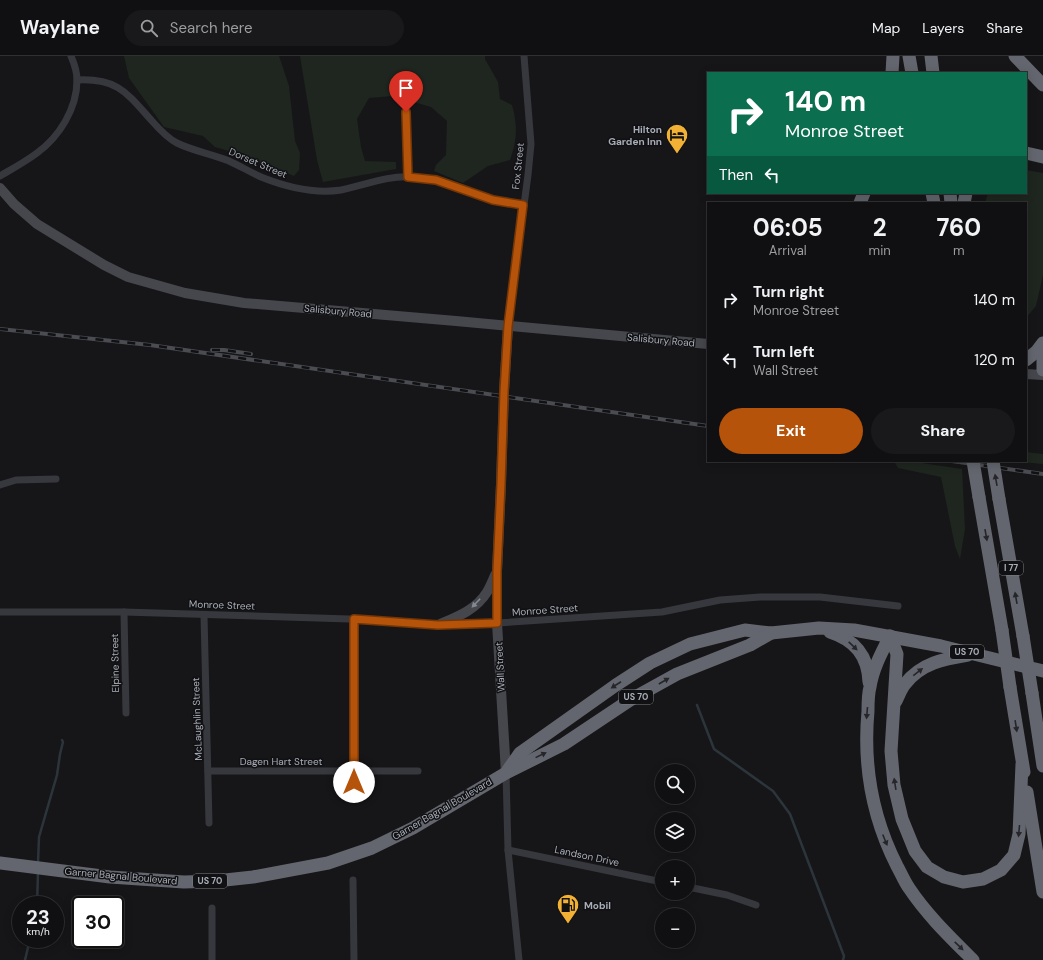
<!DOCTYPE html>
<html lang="en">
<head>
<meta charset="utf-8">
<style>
  :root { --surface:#101012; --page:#19191b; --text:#f1f3f6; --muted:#9c9d9f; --line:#303032; --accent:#b45309 }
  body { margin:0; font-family:"DM Sans",sans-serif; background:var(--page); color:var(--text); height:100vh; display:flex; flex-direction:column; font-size:15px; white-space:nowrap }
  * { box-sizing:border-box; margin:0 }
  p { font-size:13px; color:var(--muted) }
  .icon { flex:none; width:22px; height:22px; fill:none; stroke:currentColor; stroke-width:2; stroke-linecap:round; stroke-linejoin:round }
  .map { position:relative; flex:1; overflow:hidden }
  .drawer { position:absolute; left:707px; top:146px; width:320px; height:260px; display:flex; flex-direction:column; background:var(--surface); border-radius:0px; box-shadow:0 2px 10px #0003,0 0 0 1px var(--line) }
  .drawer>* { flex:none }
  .banner { position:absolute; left:707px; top:16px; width:320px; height:122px; border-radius:0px; box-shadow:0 2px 10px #0003,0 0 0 1px var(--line); background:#0b6e4f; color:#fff; overflow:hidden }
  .fabs { position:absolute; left:655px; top:708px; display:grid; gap:8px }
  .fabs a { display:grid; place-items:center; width:40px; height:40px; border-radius:50%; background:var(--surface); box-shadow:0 2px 10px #0003,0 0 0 1px var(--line); font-size:20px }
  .speed { position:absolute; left:12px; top:840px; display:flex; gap:8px; font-size:20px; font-weight:700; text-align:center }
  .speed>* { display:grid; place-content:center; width:52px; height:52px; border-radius:50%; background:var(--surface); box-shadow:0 2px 10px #0003,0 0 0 1px var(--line); line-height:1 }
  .speed small { font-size:10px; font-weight:400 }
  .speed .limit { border:2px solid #111; border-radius:6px; background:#fff; color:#111 }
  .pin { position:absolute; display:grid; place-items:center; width:34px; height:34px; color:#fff; margin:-41px -17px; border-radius:50% 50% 50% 0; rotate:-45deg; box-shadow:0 0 4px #0007 }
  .pin .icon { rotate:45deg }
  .me { position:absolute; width:44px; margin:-22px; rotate:0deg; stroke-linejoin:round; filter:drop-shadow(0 0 3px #0008) }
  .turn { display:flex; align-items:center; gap:14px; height:84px; padding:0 12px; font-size:18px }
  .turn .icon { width:52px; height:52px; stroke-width:2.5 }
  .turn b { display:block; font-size:28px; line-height:34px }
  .then { display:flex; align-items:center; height:38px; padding:0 12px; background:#0003; gap:8px; font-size:15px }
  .eta { display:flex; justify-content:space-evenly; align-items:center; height:68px; text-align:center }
  .eta b { font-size:24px; font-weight:700; line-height:28px }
  .cta { display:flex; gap:8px; margin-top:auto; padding:8px 12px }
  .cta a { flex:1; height:46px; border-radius:24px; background:var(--accent); color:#fff; font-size:16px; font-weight:700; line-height:46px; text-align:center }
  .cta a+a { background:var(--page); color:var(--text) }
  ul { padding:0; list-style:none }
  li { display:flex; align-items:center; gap:12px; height:60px; padding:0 12px }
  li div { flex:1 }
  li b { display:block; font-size:15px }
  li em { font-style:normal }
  header { display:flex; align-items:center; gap:24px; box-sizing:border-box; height:56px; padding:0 20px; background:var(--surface); border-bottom:1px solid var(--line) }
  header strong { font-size:19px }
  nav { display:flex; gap:22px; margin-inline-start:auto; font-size:14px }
  .search { width:280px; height:36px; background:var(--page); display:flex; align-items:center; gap:10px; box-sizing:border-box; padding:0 14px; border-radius:22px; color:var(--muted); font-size:15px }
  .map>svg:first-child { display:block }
  .green { fill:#1e261f }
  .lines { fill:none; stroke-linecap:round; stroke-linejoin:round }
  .stream { stroke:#2c353c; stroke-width:2.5 }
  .street { stroke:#37383d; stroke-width:7 }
  .secondary { stroke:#45474d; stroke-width:10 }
  .highway { stroke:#63666e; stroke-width:13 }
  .rail-casing { stroke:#4a4c52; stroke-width:4 }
  .rail { stroke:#111113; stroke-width:2.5; stroke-dasharray:8; stroke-linecap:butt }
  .highway-bridge { stroke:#63666e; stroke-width:13 }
  .oneway { fill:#26262a }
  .oneway2 { fill:#858993 }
  .route-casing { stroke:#753606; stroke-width:10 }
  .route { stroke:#b45309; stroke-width:7 }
  .labels { text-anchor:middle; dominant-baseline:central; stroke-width:3; stroke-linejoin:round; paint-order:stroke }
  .shield { fill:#111113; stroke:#7b7e86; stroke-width:1 }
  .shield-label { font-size:9px; font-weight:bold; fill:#a8adb8 }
  .poi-label { font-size:10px; font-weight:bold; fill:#a8adb8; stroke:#111113; text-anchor:end }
  .street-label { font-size:10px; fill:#a8adb8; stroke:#111113 }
</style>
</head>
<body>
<header>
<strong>Waylane</strong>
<div class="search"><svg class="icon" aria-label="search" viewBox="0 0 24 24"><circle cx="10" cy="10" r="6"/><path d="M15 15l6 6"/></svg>Search here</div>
<nav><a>Map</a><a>Layers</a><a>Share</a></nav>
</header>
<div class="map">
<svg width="1043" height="904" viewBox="0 0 1043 904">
  <rect width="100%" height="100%" fill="#161618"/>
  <g class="green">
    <path d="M124,0H279L289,30L295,85L300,97L299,114L294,120L239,98L215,91L203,80L164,71L129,22Z"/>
    <path d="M300,0H485V3L498,26L500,43L512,49C518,70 517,84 510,104L488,110L463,127L434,115L436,109L446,99L447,65L431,51L393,40L369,42L357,63L361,91L365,105L396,106V113L323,126L317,104Z"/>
    <path d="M1026,114L1043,117V219L1036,250L1026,262V147H985L988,137H1026Z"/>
    <path d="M1026,396L1043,398V408L1011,405H1026Z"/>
    <path d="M894,405H908L962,413L965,473L960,503L955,490L941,421L898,412Z"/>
  </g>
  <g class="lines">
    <g class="stream">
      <path d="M697,649L714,693L773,735L790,758L844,900L843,904"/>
      <path d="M38,807L39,781L57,719L60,698L63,686L62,684"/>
      <path d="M37,849L38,816"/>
      <path d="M25,904L30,883"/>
    </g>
    <g class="street">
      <path d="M77,24C118,22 127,37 152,65C159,73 167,82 177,87C193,95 212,98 229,105C240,110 250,116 261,121C286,131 314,138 341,134C365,129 388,119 412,121C439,123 465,135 491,143C501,146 513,147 523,149"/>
      <path d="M406,56L407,121"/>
      <path d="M0,120C12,113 25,106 37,97C59,81 77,53 77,24C77,16 74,7 71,0"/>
      <path d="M508,270L528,119L531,88L524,0"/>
      <path d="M0,429L16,424L56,423"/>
      <path d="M0,556H124L349,563L438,569L497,567L662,556L720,544L760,541H820L898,550"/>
      <path d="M124,556L126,657"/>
      <path d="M204,559L209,767"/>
      <path d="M208,715H418"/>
      <path d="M506,717L508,794L519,904"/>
      <path d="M354,738V563"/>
      <path d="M508,794L662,826"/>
      <path d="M353,824L354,904"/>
      <path d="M688,831L727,839L756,849"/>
      <path d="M212,852V904"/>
    </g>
    <g class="secondary">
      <path d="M0,132L14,148L37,168L104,209L128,221L185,237L244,247L456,265L708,288"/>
      <path d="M1026,318L1043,319"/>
      <path d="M438,569C457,561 476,554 487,536C490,531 493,524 495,519"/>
      <path d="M506,717L497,567V515L501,428L504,335L508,270"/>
    </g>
    <g class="highway">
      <path d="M909,0L912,17"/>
      <path d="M931,0L933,17"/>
      <path d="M1015,0L1043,29"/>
      <path d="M892,17L893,0"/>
      <path d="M1026,97L1043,101"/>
      <path d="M932,137L934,147"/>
      <path d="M950,137L951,147"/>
      <path d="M860,147L864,137"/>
      <path d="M964,147L966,137"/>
      <path d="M1026,304L1037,295L1043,287"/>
      <path d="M1043,304V314"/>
      <path d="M979,441L1002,574"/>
      <path d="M999,443L1023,580"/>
      <path d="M830,576C855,584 868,600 869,626"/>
      <path d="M890,580L897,598L891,695L894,729L902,763L915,795L927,811L944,821L963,826L983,823L1001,814L1014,799L1019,778L1022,708"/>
      <path d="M890,580C882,596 873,612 870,631C868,638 868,647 868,655C863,710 872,761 897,810C901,817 904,825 909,832C927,859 950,881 973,904"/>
      <path d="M1010,631L1024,716"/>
      <path d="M1032,637L1043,710"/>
      <path d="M896,645C899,639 901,633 905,628C921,607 944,603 968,599"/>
      <path d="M508,714L520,697L616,629L650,607L690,588L745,574L771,577L819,572L854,574L941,590L1043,615"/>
      <path d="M1027,736L1043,836"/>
      <path d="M0,807L110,821L184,826L216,825L253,821L328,807L372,792L413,772L506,717L564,688L630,644L677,618L750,589L771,577"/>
    </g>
    <g class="rail-casing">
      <g id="rail">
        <path d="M0,273L150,289L708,370"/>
        <path d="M212,294H224L251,298"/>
        <path d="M952,405L1043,418"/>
      </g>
    </g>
    <use href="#rail" class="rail"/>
    <g class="highway-bridge">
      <path d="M973,405L979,441"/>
      <path d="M993,405L999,443"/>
      <path d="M1002,574L1010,631"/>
      <path d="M1023,580L1032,637"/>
    </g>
  </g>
  <defs><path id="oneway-solid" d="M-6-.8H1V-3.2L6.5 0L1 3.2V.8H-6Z"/></defs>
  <g class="oneway">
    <use href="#oneway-solid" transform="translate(996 424) rotate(-100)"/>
    <use href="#oneway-solid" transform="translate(986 479) rotate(80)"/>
    <use href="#oneway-solid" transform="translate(1016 542) rotate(-100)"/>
    <use href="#oneway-solid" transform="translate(853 590) rotate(44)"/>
    <use href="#oneway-solid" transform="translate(918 616) rotate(-38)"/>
    <use href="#oneway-solid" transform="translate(664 625) rotate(-30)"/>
    <use href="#oneway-solid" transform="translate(616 629) rotate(147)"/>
    <use href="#oneway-solid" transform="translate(867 657) rotate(95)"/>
    <use href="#oneway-solid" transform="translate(1016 670) rotate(81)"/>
    <use href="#oneway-solid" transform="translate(541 699) rotate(-26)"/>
    <use href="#oneway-solid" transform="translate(895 728) rotate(-99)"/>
    <use href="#oneway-solid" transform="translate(1019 775) rotate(95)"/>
    <use href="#oneway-solid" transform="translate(885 784) rotate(68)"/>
    <use href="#oneway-solid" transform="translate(959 890) rotate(44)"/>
  </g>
  <use class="oneway2" href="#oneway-solid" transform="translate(476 547) rotate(134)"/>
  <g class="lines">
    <g class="route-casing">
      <path id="route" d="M354,726V563L438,569L497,567V515L501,428L504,336L508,270L523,149L493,144L436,124L408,121L406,56"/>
    </g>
    <use href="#route" class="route"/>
  </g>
  <defs>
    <g id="hotel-pin" transform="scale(1.15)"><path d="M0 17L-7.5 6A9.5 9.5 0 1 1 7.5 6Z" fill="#f2b134" stroke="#111113"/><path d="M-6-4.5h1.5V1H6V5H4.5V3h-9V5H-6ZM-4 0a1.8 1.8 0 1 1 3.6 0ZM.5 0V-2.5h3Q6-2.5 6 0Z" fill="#111"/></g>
    <g id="fuel-pin" transform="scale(1.15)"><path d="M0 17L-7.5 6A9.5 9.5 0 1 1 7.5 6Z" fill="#f2b134" stroke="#111113"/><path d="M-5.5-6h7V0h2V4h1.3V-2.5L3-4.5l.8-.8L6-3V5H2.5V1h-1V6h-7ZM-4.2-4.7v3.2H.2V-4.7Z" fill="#111"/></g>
  </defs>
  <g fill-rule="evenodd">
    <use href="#hotel-pin" x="677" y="79"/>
    <use href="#fuel-pin" x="568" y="849"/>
  </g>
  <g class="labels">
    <g class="shield">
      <rect x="999" y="505" width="24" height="14" rx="3"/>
      <rect x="950" y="589" width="34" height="14" rx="3"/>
      <rect x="619" y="634" width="34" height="14" rx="3"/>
      <rect x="193" y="818" width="34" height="14" rx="3"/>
    </g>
    <g class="shield-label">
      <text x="1011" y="512">I 77</text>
      <text x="967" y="596">US 70</text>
      <text x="636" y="641">US 70</text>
      <text x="210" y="825">US 70</text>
    </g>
    <g class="poi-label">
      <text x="662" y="73">Hilton<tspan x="662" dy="12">Garden Inn</tspan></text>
      <text x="584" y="849" text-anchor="start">Mobil</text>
    </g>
    <g class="street-label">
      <text transform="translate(258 107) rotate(23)">Dorset Street</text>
      <text transform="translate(518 110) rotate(-84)">Fox Street</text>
      <text transform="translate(338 255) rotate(5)">Salisbury Road</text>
      <text transform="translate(661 284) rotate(5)">Salisbury Road</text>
      <text transform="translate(222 549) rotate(2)">Monroe Street</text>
      <text transform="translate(545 554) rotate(-4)">Monroe Street</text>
      <text transform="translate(115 607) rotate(-91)">Elpine Street</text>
      <text transform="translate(500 611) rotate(-93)">Wall Street</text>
      <text transform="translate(197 663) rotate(-92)">McLaughlin Street</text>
      <text x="281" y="705">Dagen Hart Street</text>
      <text transform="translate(442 753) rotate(-30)">Garner Bagnal Boulevard</text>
      <text transform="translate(587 800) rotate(12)">Landson Drive</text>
      <text transform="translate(121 820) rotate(5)">Garner Bagnal Boulevard</text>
    </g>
  </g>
</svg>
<div class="fabs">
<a><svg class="icon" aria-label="search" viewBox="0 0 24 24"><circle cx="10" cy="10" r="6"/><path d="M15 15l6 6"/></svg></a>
<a><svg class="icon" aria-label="layers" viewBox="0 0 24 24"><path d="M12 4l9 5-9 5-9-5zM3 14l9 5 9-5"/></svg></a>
<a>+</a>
<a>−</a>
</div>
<div class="speed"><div>23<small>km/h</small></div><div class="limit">30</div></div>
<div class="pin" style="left:406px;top:56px;background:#d93025"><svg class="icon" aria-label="arrive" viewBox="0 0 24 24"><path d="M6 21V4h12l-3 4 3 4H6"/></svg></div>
<svg class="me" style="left:354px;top:726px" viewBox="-20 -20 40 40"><circle r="19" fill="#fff"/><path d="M0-13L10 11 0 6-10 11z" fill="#b45309"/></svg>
<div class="banner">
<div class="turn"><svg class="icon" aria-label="right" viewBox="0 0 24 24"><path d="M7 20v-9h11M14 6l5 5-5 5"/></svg><div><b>140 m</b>Monroe Street</div></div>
<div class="then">Then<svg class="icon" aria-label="left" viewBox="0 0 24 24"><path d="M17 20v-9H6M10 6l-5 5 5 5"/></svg></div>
</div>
<section class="drawer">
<div class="eta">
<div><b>06:05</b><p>Arrival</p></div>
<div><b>2</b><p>min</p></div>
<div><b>760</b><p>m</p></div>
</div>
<ul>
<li><svg class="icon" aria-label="right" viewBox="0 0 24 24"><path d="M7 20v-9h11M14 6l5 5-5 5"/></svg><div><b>Turn right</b><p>Monroe Street</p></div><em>140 m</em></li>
<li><svg class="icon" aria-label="left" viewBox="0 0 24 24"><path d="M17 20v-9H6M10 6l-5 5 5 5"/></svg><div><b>Turn left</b><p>Wall Street</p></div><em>120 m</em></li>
</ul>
<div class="cta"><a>Exit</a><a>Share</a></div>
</section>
</div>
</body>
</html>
